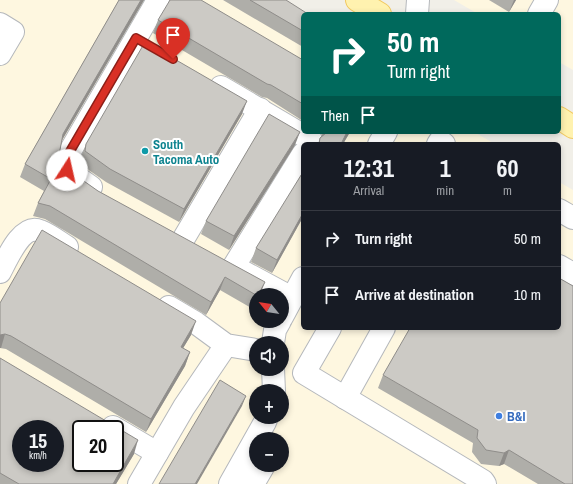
<!DOCTYPE html>
<html lang="en">
<head>
<meta charset="utf-8">
<style>
  :root { --surface:#171b24; --page:#20242c; --text:#f1f3f6; --muted:#9ea1a6; --line:#363941 }
  body { margin:0; font-family:"Archivo Narrow",sans-serif; background:var(--page); color:var(--text); height:100vh; display:flex; flex-direction:column; font-size:15px; white-space:nowrap }
  * { box-sizing:border-box; margin:0 }
  p { font-size:13px; color:var(--muted) }
  .icon { flex:none; width:22px; height:22px; fill:none; stroke:currentColor; stroke-width:2; stroke-linecap:round; stroke-linejoin:round }
  .map { position:relative; flex:1; overflow:hidden }
  .drawer { position:absolute; left:301px; top:142px; width:260px; height:188px; display:flex; flex-direction:column; background:var(--surface); border-radius:6px; box-shadow:0 2px 6px #0003 }
  .drawer>* { flex:none }
  .banner { position:absolute; left:301px; top:12px; width:260px; height:122px; border-radius:6px; box-shadow:0 2px 6px #0003; background:#00695c; color:#fff; overflow:hidden }
  .needle { width:26px; rotate:300deg }
  .fabs { position:absolute; left:249px; top:288px; display:grid; gap:8px }
  .fabs a { display:grid; place-items:center; width:40px; height:40px; border-radius:50%; background:var(--surface); box-shadow:0 2px 6px #0003; font-size:20px }
  .speed { position:absolute; left:12px; top:420px; display:flex; gap:8px; font-size:20px; font-weight:700; text-align:center }
  .speed>* { display:grid; place-content:center; width:52px; height:52px; border-radius:50%; background:var(--surface); box-shadow:0 2px 6px #0003; line-height:1 }
  .speed small { font-size:10px; font-weight:400 }
  .speed .limit { border:2px solid #111; border-radius:6px; background:#fff; color:#111 }
  .pin { position:absolute; display:grid; place-items:center; width:34px; height:34px; color:#fff; margin:-41px -17px; border-radius:50% 50% 50% 0; rotate:-45deg; box-shadow:0 0 4px #0007 }
  .pin .icon { rotate:45deg }
  .me { position:absolute; width:44px; margin:-22px; rotate:10deg; stroke-linejoin:round; filter:drop-shadow(0 0 3px #0008) }
  .turn { display:flex; align-items:center; gap:14px; height:84px; padding:0 20px; font-size:18px }
  .turn .icon { width:52px; height:52px; stroke-width:2.5 }
  .turn b { display:block; font-size:28px; line-height:34px }
  .then { display:flex; align-items:center; height:38px; padding:0 20px; background:#0003; gap:8px; font-size:15px }
  .eta { display:flex; justify-content:space-evenly; align-items:center; height:68px; text-align:center }
  .eta b { font-size:24px; font-weight:700; line-height:28px }
  ul { padding:0; list-style:none }
  li { display:flex; align-items:center; gap:12px; height:56px; padding:0 20px; border-top:1px solid var(--line) }
  li div { flex:1 }
  li b { display:block; font-size:15px }
  li em { font-style:normal }
  .map>svg:first-child { display:block }
  .commercial { fill:#fef7e0; fill-rule:evenodd }
  .lines { fill:none; stroke-linecap:round; stroke-linejoin:round }
  .minor-casing { stroke:#b5b8bc; stroke-width:24 }
  .major-casing { stroke:#f2c960; stroke-width:24 }
  .minor { stroke:#fff; stroke-width:22 }
  .major { stroke:#fff2af; stroke-width:22 }
  .wall { fill:#afaea9 }
  .shaded-wall { fill:#8f8d8a }
  .building { fill:#cccac5; stroke:#8f8d8a; fill-rule:evenodd }
  .route-casing { stroke:#8d1f18; stroke-width:10 }
  .route { stroke:#d93025; stroke-width:7 }
  .culture-dot { fill:#0f9aa8; stroke:#fff; stroke-width:1.5 }
  .shop-dot { fill:#3f7fe0; stroke:#fff; stroke-width:1.5 }
  .labels { text-anchor:middle; dominant-baseline:central; stroke-width:4; stroke-linejoin:round; paint-order:stroke }
  .culture-label { font-size:13px; font-weight:bold; fill:#0d838f; stroke:#fff; text-anchor:start }
  .shop-label { font-size:13px; font-weight:bold; fill:#366cbe; stroke:#fff; text-anchor:start }
</style>
</head>
<body>
<div class="map">
<svg width="573" height="484" viewBox="0 0 573 484">
  <rect width="100%" height="100%" fill="#f1efe8"/>
  <g class="commercial">
    <path d="M0,0H250L303,31V132H474L495,144H303V328H559V182L573,190V484H0ZM256,295H282V321H256ZM256,343H282V369H256ZM256,391H282V417H256ZM21,429H55V463H21ZM81,429H115V463H81ZM256,439H282V465H256Z"/>
    <path d="M454,0H573V70L559,62V14H478Z"/>
  </g>
  <g class="lines">
    <g class="minor-casing">
      <g id="minor">
        <path d="M417,14L418,0"/>
        <path d="M539,14L547,0"/>
        <path d="M0,24L13,32L0,54"/>
        <path d="M221,87L311,140"/>
        <path d="M379,144L386,132"/>
        <path d="M438,144L440,141L444,144"/>
        <path d="M91,187L67,170L69,153L158,0"/>
        <path d="M559,210L573,218"/>
        <path d="M184,238L260,109"/>
        <path d="M234,266L303,154"/>
        <path d="M559,266L573,274"/>
        <path d="M238,269L292,298"/>
        <path d="M0,272C7,259 22,223 40,231C50,235 59,242 67,247"/>
        <path d="M169,307L196,323L226,345L256,350"/>
        <path d="M282,317L303,278"/>
        <path d="M330,328L304,373L483,481L485,484"/>
        <path d="M273,343L275,330L280,321"/>
        <path d="M273,369L274,391"/>
        <path d="M345,398L384,328"/>
        <path d="M113,427L157,453"/>
        <path d="M139,484L184,407L226,345"/>
        <path d="M230,484L265,422L267,417"/>
        <path d="M253,484L263,467L260,465"/>
      </g>
    </g>
    <g class="major-casing">
      <g id="major">
        <path d="M357,0L380,14"/>
        <path d="M559,118L573,127"/>
      </g>
    </g>
    <use href="#minor" class="minor"/>
    <use href="#major" class="major"/>
  </g>
  <g class="wall">
    <path d="M119,0H144L62,140L59,155L60,161L64,167L98,191L260,295H256V303L253,309L220,290L206,315L45,219L33,216L38,203L44,191L20,177L25,164Z"/>
    <path d="M223,0H286L303,14V47Z"/>
    <path d="M489,0H516L509,12Z"/>
    <path d="M158,20L303,60V121L267,98L262,97L153,33Z"/>
    <path d="M242,114L179,222L106,182L80,164L81,157L86,144Z"/>
    <path d="M320,132H350L343,144H318L320,138L322,136V134Z"/>
    <path d="M295,145L229,250L201,234L206,221Z"/>
    <path d="M303,217L272,273L251,262L256,248Z"/>
    <path d="M0,303L191,335L183,348L190,352L185,366L146,432L6,349L0,348Z"/>
    <path d="M0,358L134,454L116,484H0Z"/>
    <path d="M383,375L573,484H538L504,464L499,466L481,464L472,452L473,443L378,388Z"/>
  </g>
  <g class="shaded-wall">
    <path d="M141,0H144L58,147L63,134Z"/>
    <path d="M514,0H516L509,12Z"/>
    <path d="M247,101L242,114L179,222L184,209Z"/>
    <path d="M300,132L295,145L229,250L234,236Z"/>
    <path d="M347,132H350L343,144H341Z"/>
    <path d="M303,213V217L272,273L277,260Z"/>
    <path d="M225,277L220,290L206,315L211,302Z"/>
    <path d="M265,282L260,295H258Z"/>
    <path d="M256,300V303L253,309Z"/>
    <path d="M196,321L191,335L176,360L181,347Z"/>
    <path d="M5,334L1,348H0V335Z"/>
    <path d="M190,352L185,366L146,432L151,419Z"/>
    <path d="M246,396L242,406L197,484H195Z"/>
    <path d="M138,440L134,454L116,484H113Z"/>
    <path d="M509,450L504,464L499,466L504,453Z"/>
  </g>
  <g class="building">
    <path d="M119,0H141L63,134L59,155L60,161L64,167L98,191L265,282L258,295H256L225,277L211,302L50,206L38,203L51,179L25,164Z"/>
    <path d="M170,0H201L303,60V104L271,85L267,84L158,20Z"/>
    <path d="M250,0H286L308,14H303V31Z"/>
    <path d="M145,42L247,101L184,209L110,169L85,151L86,144Z"/>
    <path d="M269,114L300,132L234,236L206,221Z"/>
    <path d="M327,132H347L341,144H319L320,138Z"/>
    <path d="M303,172V213L277,260L256,248Z"/>
    <path d="M42,230L196,321L181,347L190,352L151,419L11,336L5,334L0,335V303Z"/>
    <path d="M559,278L573,286V484H565L509,450L504,453L486,450L477,438L478,430L383,375L410,328H559Z"/>
    <path d="M0,358L138,440L113,484H19L0,473ZM21,429H55V463H21ZM81,429H115V463H81Z"/>
    <path d="M220,380L246,396L195,484H159Z"/>
  </g>
  <g class="lines">
    <g class="route-casing">
      <path id="route" d="M67,170L69,153L136,38L173,59"/>
    </g>
    <use href="#route" class="route"/>
  </g>
  <circle class="culture-dot" cx="145" cy="151" r="4"/>
  <circle class="shop-dot" cx="499" cy="416" r="4"/>
  <g class="labels">
    <g class="culture-label">
      <text x="153" y="144">South<tspan x="153" dy="15">Tacoma Auto</tspan></text>
    </g>
    <g class="shop-label">
      <text x="507" y="416">B&amp;I</text>
    </g>
  </g>
</svg>
<div class="fabs">
<a><svg class="needle" viewBox="-14 -14 28 28"><path d="M0-13l5 13h-10z" fill="#e53935"/><path d="M0 13l5-13h-10z" fill="#9ea1a6"/></svg></a>
<a><svg class="icon" aria-label="sound" viewBox="0 0 24 24"><path d="M4 9h4l5-4v14l-5-4H4zM17 9q2 3 0 6"/></svg></a>
<a>+</a>
<a>−</a>
</div>
<div class="speed"><div>15<small>km/h</small></div><div class="limit">20</div></div>
<div class="pin" style="left:173px;top:59px;background:#d93025"><svg class="icon" aria-label="arrive" viewBox="0 0 24 24"><path d="M6 21V4h12l-3 4 3 4H6"/></svg></div>
<svg class="me" style="left:67px;top:170px" viewBox="-20 -20 40 40"><circle r="19" fill="#fff"/><path d="M0-13L10 11 0 6-10 11z" fill="#d93025"/></svg>
<div class="banner">
<div class="turn"><svg class="icon" aria-label="right" viewBox="0 0 24 24"><path d="M7 20v-9h11M14 6l5 5-5 5"/></svg><div><b>50 m</b>Turn right</div></div>
<div class="then">Then<svg class="icon" aria-label="arrive" viewBox="0 0 24 24"><path d="M6 21V4h12l-3 4 3 4H6"/></svg></div>
</div>
<section class="drawer">
<div class="eta">
<div><b>12:31</b><p>Arrival</p></div>
<div><b>1</b><p>min</p></div>
<div><b>60</b><p>m</p></div>
</div>
<ul>
<li><svg class="icon" aria-label="right" viewBox="0 0 24 24"><path d="M7 20v-9h11M14 6l5 5-5 5"/></svg><div><b>Turn right</b></div><em>50 m</em></li>
<li><svg class="icon" aria-label="arrive" viewBox="0 0 24 24"><path d="M6 21V4h12l-3 4 3 4H6"/></svg><div><b>Arrive at destination</b></div><em>10 m</em></li>
</ul>
</section>
</div>
</body>
</html>
